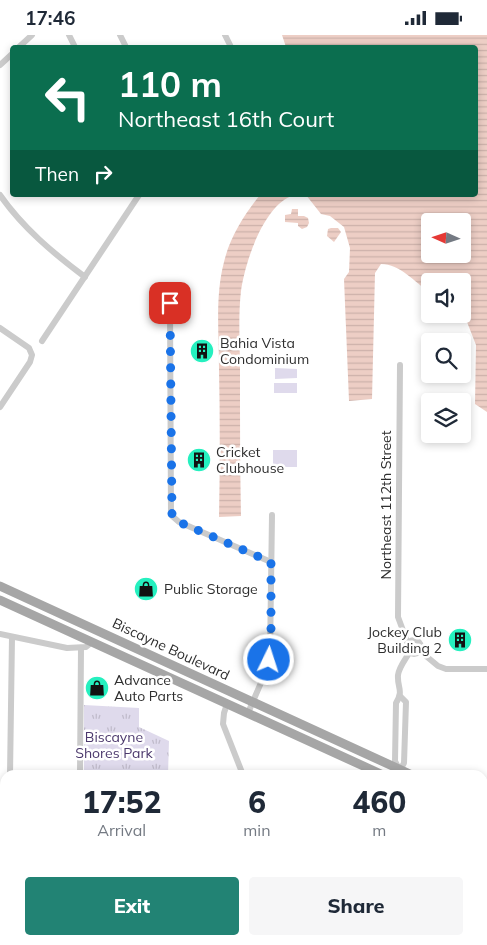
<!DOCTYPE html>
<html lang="en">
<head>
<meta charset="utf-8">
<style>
  :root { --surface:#fff; --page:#f6f6f7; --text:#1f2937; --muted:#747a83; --accent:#228374 }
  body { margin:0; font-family:Mulish,sans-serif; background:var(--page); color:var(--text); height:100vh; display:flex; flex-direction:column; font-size:19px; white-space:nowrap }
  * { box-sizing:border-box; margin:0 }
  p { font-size:16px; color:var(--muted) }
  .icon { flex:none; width:28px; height:28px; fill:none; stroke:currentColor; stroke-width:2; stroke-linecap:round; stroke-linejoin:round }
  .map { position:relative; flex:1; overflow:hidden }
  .details { position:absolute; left:0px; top:735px; width:488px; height:175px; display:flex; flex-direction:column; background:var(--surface); border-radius:15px 15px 0 0; box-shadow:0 2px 8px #0003 }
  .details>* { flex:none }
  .top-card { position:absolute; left:10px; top:10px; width:468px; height:152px; border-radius:5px; box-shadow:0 2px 8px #0003; background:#0b6e4f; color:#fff; overflow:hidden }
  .needle { width:32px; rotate:273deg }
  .fabs { position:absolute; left:421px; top:178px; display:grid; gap:10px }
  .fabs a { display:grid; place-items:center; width:50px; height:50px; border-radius:5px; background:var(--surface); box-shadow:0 2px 8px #0003; font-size:25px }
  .pin { position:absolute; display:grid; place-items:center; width:42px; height:42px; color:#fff; margin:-21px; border-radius:10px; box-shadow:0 2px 8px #0006 }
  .me { position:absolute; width:55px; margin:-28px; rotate:4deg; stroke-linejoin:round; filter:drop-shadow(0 0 4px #0008) }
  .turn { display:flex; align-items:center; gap:18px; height:105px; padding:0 25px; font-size:22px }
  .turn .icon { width:65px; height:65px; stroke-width:2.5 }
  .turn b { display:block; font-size:35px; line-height:42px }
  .then { display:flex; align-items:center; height:48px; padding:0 25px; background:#0003; gap:10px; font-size:19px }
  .eta { display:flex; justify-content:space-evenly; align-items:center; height:85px; text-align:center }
  .eta b { font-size:30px; font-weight:800; line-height:35px }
  .action { display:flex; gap:10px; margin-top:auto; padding:10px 25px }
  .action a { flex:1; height:58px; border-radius:5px; background:var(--accent); color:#fff; font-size:20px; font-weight:800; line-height:58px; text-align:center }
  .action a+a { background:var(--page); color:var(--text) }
  .status { display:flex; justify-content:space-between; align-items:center; height:35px; padding:0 25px; background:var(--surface); direction:ltr }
  .status svg { height:14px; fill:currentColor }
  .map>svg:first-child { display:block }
  .grass { fill:url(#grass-tufts) }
  .forest { fill:url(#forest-crowns) }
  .garden { fill:#dfdaec }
  .water { fill:url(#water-rules); fill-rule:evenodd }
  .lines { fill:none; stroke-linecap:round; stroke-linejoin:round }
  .minor { stroke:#cbcbcb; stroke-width:6 }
  .major { stroke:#a6a6a6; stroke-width:9 }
  .route { stroke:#1a73e8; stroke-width:9; stroke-dasharray:0 16.2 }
  .labels { text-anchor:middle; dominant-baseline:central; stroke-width:5; stroke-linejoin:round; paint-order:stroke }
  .poi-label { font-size:14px; fill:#2e2e2e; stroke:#fff; text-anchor:start }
  .street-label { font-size:14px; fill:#2e2e2e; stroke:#fff }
  .park-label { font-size:14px; fill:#4b386c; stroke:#fff }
</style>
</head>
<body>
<div class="status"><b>17:46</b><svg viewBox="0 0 49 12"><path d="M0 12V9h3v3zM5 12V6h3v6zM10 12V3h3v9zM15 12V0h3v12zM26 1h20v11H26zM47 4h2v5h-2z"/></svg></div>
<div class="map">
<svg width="487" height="910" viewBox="0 0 487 910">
  <defs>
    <pattern id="grass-tufts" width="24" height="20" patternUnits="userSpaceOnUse" patternTransform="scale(1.25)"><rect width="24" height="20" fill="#dfdaec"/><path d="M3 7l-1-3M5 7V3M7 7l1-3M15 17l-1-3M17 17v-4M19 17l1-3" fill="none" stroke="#c0bbcb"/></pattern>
    <pattern id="forest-crowns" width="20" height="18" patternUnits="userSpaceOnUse" patternTransform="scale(1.25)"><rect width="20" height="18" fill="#dfdaec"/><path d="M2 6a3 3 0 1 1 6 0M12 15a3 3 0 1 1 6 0" fill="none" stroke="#c0bbcb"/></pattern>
    <pattern id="water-rules" width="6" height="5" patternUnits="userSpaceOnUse" patternTransform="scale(1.25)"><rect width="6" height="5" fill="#edcec5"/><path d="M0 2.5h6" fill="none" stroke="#ccb1aa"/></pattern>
  </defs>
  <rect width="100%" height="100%" fill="#fff"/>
  <g class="grass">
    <path d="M84,670L139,673V692L169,706L168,740H84Z"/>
    <rect x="84" y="905" width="82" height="5"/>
  </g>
  <rect class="forest" x="166" y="905" width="49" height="5"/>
  <g class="garden">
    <rect x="275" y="320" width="22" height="10"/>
    <path d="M275,333L297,334V343L275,344Z"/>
    <rect x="274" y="348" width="23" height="10"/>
    <rect x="273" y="415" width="24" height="17"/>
  </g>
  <g class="water">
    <path d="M282,0H487V377L475,369L476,310L467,287L457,279H462V246H430V258C415,247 400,229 381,229L375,238L372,364L349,366L344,244L349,237L350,213L344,192L330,181L321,179L306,160H302H475V12H286ZM430,186H462V219H430Z"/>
    <path d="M260,160H294C264,169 245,227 241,256C238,282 240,310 240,336C240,384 240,432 241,481L219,482C220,432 220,383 219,333C219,298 215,261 224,227C230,202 244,180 260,160Z"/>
    <path d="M292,174H298V181H304L308,183L309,188L307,192L302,194L298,191V188L285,187V180L291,179Z"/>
    <path d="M331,193H338L341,197L334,207L327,201L328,194Z"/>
  </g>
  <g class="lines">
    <g class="minor">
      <path d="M69,0L75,12"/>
      <path d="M120,0L126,12"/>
      <path d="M225,0L231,12"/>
      <path d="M19,12L32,0"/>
      <path d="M0,30L12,19"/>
      <path d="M0,160C23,193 53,218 85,242"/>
      <path d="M170,268L171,480L179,487L271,527"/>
      <path d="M0,293L29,313L32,320L30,327L0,372"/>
      <path d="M42,306L139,160"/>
      <path d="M400,330L398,582L408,609"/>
      <path d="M0,599L67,613L86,612L92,607"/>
      <circle cx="414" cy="612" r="7"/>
      <path d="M420,616L438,631L446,634H487"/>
      <path d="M227,669L224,678L223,689L243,740"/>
      <path d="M248,678L263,643L270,620L272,480"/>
      <path d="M399,734L395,726L396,668C404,655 397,653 398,640C399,632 405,625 409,618"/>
      <path d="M10,740L12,602"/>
      <path d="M80,740L81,613"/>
      <path d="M399,740L400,735L404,728L406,667L400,661"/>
      <path d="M10,910V905"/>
      <path d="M80,910V905"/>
      <path d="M243,910V905"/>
      <path d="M280,910V905"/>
    </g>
    <g class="major">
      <path d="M0,551L412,740"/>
      <path d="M0,565L383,740"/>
      <path d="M482,772L487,774"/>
      <path d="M482,786L487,788"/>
    </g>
  </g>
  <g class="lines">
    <path class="route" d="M170,268L172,480L179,487L271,527V612L269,625"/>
  </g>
  <defs>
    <g id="building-disc" transform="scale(1.25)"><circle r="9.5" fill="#25f0bf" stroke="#fff"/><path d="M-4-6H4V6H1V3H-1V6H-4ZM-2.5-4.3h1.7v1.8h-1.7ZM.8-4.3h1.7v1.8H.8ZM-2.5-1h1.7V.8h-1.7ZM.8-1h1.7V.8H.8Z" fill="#111"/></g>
    <g id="shop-disc" transform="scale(1.25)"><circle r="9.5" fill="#25f0bf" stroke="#fff"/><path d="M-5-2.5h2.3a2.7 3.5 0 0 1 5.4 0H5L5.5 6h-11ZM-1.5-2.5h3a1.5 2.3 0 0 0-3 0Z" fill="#111"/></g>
  </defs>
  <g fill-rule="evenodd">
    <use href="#building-disc" x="202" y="316"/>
    <use href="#building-disc" x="199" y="425"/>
    <use href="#shop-disc" x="146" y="554"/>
    <use href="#building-disc" x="460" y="605"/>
    <use href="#shop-disc" x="97" y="653"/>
  </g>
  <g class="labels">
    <g class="poi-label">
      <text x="220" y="308">Bahia Vista<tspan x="220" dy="16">Condominium</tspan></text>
      <text x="216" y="417">Cricket<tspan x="216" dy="16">Clubhouse</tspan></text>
      <text x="164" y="554">Public Storage</text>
      <text x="442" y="597" text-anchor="end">Jockey Club<tspan x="442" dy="16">Building 2</tspan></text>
      <text x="114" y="645">Advance<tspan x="114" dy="16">Auto Parts</tspan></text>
    </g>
    <g class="street-label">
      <text transform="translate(386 470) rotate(-90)">Northeast 112th Street</text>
      <text transform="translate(171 614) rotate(25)">Biscayne Boulevard</text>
    </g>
    <g class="park-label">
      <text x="114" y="702">Biscayne<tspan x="114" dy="16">Shores Park</tspan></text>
    </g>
  </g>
</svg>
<div class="fabs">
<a><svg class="needle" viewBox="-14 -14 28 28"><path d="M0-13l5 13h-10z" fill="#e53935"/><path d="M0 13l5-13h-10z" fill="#747a83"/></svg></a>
<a><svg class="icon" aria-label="sound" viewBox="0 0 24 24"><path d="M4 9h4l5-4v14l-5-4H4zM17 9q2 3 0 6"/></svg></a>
<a><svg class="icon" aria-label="search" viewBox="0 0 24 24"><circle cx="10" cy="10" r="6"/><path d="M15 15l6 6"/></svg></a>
<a><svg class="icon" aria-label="layers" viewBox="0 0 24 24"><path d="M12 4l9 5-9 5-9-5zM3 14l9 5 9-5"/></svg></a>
</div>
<div class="pin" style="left:170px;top:268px;background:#d93025"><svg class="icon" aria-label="arrive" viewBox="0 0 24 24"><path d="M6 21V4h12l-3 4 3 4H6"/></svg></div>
<svg class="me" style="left:269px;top:625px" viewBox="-20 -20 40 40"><circle r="17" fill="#1a73e8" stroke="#fff" stroke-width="3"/><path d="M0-11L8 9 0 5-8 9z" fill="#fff"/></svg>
<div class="top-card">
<div class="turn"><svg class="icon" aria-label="left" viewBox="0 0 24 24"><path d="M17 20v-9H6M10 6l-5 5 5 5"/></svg><div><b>110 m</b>Northeast 16th Court</div></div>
<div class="then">Then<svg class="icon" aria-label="right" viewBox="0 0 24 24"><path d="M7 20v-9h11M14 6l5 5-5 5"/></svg></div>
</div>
<section class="details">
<div class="eta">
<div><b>17:52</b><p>Arrival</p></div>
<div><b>6</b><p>min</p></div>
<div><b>460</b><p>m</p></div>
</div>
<div class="action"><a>Exit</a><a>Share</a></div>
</section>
</div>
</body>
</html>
